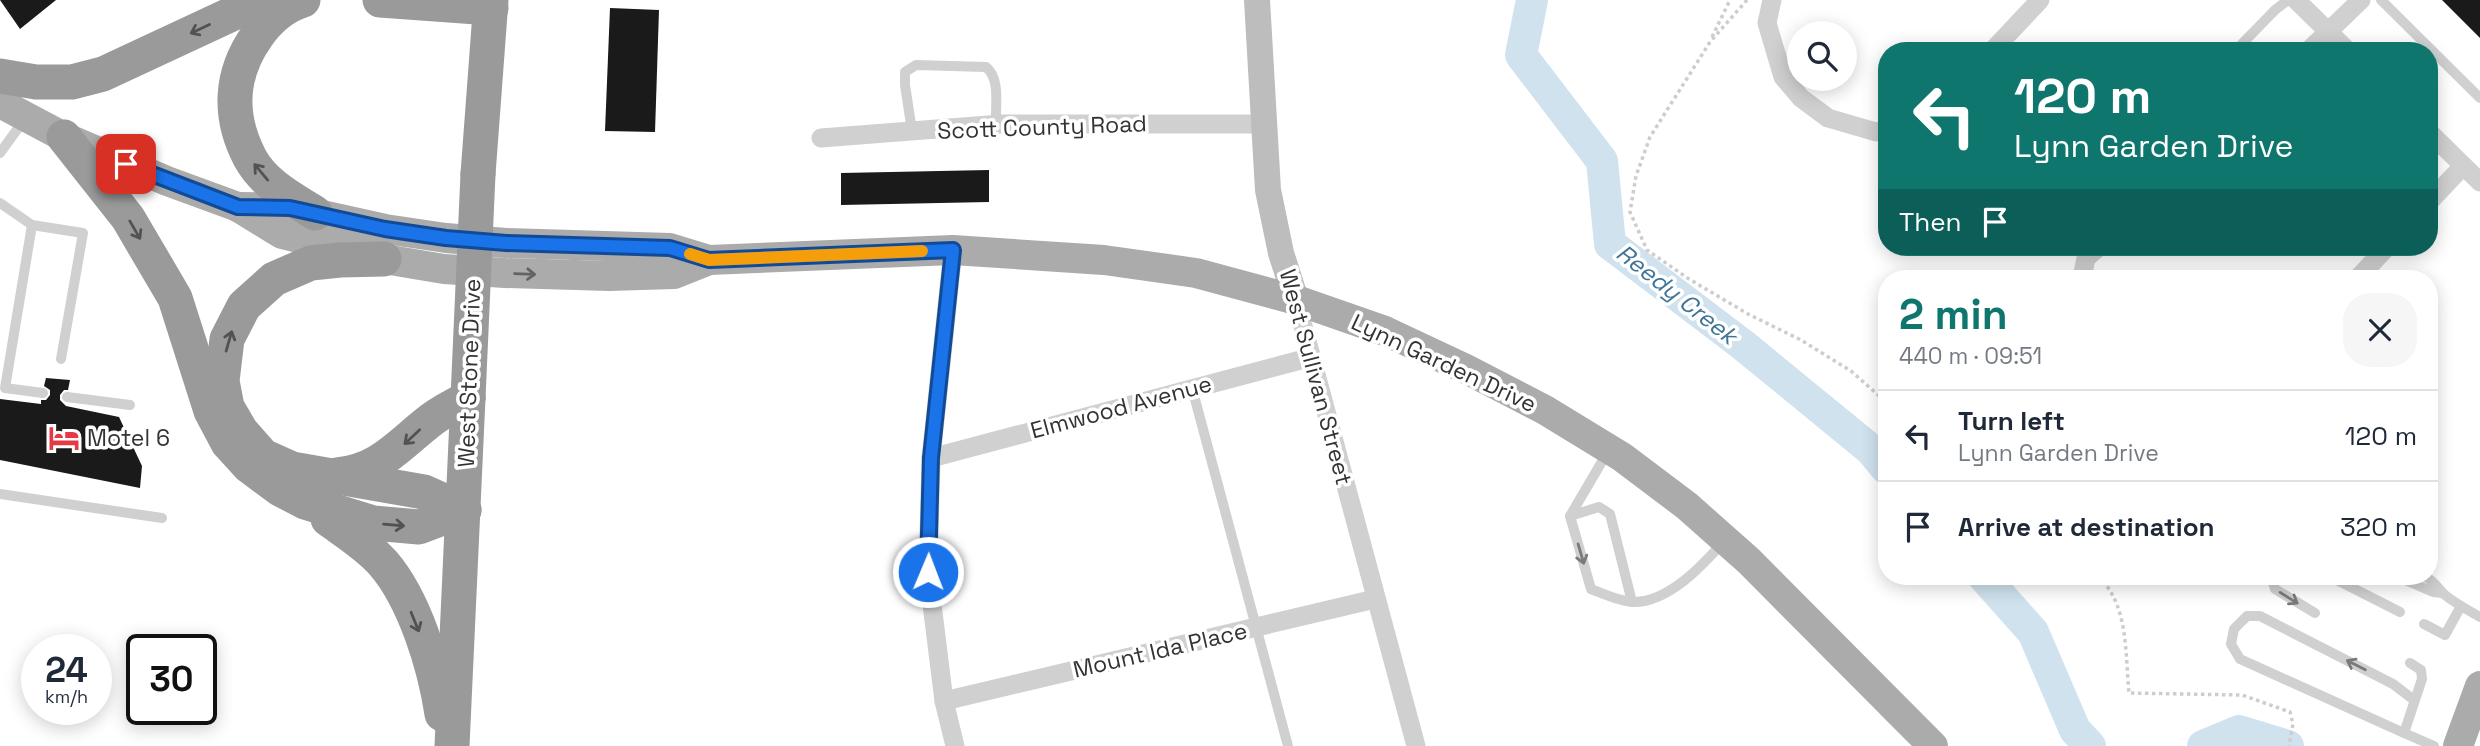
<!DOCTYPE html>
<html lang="en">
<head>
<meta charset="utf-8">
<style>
  :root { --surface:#fff; --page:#f6f6f7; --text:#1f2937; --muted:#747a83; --line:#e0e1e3; --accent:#0f766e }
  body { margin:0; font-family:"Space Grotesk",sans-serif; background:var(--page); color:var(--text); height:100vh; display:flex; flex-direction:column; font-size:26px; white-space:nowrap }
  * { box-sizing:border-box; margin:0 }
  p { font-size:23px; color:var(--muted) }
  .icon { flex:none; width:38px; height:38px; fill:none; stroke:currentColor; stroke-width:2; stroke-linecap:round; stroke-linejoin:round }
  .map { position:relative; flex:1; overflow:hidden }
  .panel { position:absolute; left:1878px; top:270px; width:560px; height:315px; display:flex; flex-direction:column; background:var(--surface); border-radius:28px; box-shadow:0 4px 18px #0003 }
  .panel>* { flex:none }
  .hud { position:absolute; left:1878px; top:42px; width:560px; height:214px; border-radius:28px; box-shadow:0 4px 18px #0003; background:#0f766e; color:#fff; overflow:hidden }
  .tools { position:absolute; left:1787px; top:21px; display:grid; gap:14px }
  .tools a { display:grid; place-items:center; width:70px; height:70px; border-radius:50%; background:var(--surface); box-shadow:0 4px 18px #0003; font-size:35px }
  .speed { position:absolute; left:21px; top:634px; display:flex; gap:14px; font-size:35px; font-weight:700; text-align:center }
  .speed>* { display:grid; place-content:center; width:91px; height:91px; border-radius:50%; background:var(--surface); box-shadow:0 4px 18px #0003; line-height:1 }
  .speed small { font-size:18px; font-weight:400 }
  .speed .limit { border:4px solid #111; border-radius:10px; background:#fff; color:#111 }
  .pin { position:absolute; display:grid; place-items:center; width:60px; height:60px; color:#fff; margin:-30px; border-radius:14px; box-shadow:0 4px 10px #0006 }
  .me { position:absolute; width:77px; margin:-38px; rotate:1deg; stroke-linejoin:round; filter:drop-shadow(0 0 5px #0008) }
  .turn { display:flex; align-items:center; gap:24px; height:147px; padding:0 21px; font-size:32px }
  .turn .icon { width:91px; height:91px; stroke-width:2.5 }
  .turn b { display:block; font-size:49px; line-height:60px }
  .then { display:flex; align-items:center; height:66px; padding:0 21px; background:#0003; gap:14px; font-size:26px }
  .round { display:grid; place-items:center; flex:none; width:74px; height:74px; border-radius:28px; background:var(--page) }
  .head { display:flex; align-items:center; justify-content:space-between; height:119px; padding:0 21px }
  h1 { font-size:42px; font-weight:700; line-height:52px; color:var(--accent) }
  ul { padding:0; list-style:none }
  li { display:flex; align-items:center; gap:21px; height:91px; padding:0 21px; border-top:2px solid var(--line) }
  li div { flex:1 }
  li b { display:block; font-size:26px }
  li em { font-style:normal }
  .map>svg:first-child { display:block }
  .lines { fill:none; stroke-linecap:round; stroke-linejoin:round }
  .river { stroke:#cfe2ee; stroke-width:32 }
  .building { fill:#1a1a1a }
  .path { stroke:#cdcdcd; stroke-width:3.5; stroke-dasharray:3.5 3.5; stroke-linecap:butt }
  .lane { stroke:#d0d0d0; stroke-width:10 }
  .street { stroke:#d0d0d0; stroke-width:19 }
  .secondary { stroke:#bdbdbd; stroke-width:26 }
  .primary { stroke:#ababab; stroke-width:30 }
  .highway { stroke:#9a9a9a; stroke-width:35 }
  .highway-bridge { stroke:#9a9a9a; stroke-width:35 }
  .oneway { stroke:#525252 }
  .oneway2 { stroke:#636363 }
  .oneway3 { stroke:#7a7a7a }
  .route-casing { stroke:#114b97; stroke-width:18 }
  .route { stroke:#1a73e8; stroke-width:12 }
  .slow { stroke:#f59e0b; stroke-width:12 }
  .labels { text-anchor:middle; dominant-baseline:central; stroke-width:7; stroke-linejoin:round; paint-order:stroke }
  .street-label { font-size:23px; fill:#333; stroke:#fff }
  .poi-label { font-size:23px; fill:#333; stroke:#fff; text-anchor:start }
  .water-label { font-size:24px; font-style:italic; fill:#3f7597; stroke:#fff }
</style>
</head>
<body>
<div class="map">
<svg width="2480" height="746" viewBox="0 0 2480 746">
  <rect width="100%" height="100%" fill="#fff"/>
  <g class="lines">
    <g class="river">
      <path d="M1532,0L1521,55L1602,161L1610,244L1743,345L1870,449L1886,468"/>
      <path d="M1983,576L2033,632L2075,730L2090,746"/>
      <path d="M2203,746L2239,731L2288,746"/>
    </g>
  </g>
  <g class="building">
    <path d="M0,0H56L20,29Z"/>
    <path d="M2442,0H2480V38Z"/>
    <path d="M610,8L659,10L655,132L605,131Z"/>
    <path d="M989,170V202L841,205V173Z"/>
    <path d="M46,378L70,380L68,390H64L60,395V400L66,406L119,417L142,466L140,488L0,460V399L41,404V400H46L50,395V390L44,386Z"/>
  </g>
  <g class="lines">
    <g class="path">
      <path d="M1747,0L1710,42L1650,137L1636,176L1630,212L1647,250L1689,279L1748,314L1801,340L1851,371L1886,402"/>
      <path d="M1712,37L1730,0"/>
      <path d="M2098,576C2129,605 2125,653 2129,693L2242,695L2290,712L2293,724L2289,746"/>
    </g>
    <g class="lane">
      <path d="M2381,0L2480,98"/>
      <path d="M2235,51L2275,10L2288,0"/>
      <path d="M912,131L905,85V72L916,65L986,67C1001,79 995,106 996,124"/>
      <path d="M0,153L24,120"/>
      <path d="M0,203L32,225L83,233L61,359"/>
      <path d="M32,225L5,388L43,393"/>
      <path d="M1192,388L1288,746"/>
      <path d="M67,397L130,405"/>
      <path d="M1607,453L1570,516L1591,589C1604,594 1621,602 1634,602C1669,602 1703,565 1724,541"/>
      <path d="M0,494L162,518"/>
      <path d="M1570,516L1599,507L1610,514L1632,602"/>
      <path d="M2271,576L2275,589L2315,613"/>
      <path d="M2329,576L2400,612"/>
      <path d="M2396,576L2433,592L2442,593"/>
      <path d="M2424,576C2436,582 2436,587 2445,595C2456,604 2468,610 2480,617"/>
      <path d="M2424,624L2445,635L2461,606"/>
      <path d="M2410,663L2421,670L2422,679L2404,733L2434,746"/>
      <path d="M2404,733L2240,659L2231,644L2234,629L2247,616H2260L2393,684L2414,700"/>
    </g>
    <g class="street">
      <path d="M1772,0L1767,23L1783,77L1801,98L1828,118L1876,132L1886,129"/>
      <path d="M2296,0L2348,51"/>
      <path d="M1992,51L2040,0"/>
      <path d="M2308,51L2361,0"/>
      <path d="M2429,132L2480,182"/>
      <path d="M821,138L1001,124H1265"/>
      <path d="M2429,202L2463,166"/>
      <path d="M953,250L931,458L928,572L944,701L955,746"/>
      <path d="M2082,278L2086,258L2099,247"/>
      <path d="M2358,278L2387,247"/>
      <path d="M1296,300L1416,746"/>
      <path d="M931,458L1312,357"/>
      <path d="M944,701L1375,599"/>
    </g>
    <path class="secondary" d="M1257,0L1268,190L1281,253L1296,300"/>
    <g class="primary">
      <path d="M0,103L64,137L167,181L238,207L282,234L384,259L444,269L505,273L609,276L674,274L709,260"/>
      <path d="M238,207L290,208L385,229L446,238L506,243L670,248L709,260L953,250L1104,260L1196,273L1296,300L1385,331L1466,369L1545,410L1622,457L1687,506L1749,561L1933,746"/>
      <path d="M2458,746L2480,686"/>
    </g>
    <g class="highway">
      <path d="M303,0C284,6 268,20 257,36C230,74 228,116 250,158C264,184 291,198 315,213"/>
      <path d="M380,0L491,8"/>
      <path d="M0,76L36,82H72L103,74L262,0"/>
      <path d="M64,137L128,218L175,298L211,411L228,443L249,466L280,489L305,502L373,523L419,527L464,510"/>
      <path d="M478,174L491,0"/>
      <path d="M384,259L340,260L311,263L274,279L244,306L227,339L222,381L227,407L241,431L263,456L292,469L424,492L464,510"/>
      <path d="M337,475C378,471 396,448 426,424C438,413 454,406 468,398"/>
      <path d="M328,519C347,533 367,545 383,563C415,600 435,667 442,714"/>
      <path d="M452,746L468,398"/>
    </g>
    <path class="highway-bridge" d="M468,398L478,174"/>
  </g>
  <defs><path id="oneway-shaft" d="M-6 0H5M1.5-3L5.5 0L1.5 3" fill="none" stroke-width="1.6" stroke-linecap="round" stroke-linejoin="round" transform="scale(1.75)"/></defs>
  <g class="oneway">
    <use href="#oneway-shaft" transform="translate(200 29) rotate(155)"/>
    <use href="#oneway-shaft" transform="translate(261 172) rotate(-130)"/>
    <use href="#oneway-shaft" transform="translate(135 230) rotate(60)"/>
    <use href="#oneway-shaft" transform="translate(229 341) rotate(-74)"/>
    <use href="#oneway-shaft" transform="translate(412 437) rotate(137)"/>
    <use href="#oneway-shaft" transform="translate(394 525) rotate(5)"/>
    <use href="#oneway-shaft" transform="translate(415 622) rotate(68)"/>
  </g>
  <use class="oneway2" href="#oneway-shaft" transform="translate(525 274) rotate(2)"/>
  <g class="oneway3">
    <use href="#oneway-shaft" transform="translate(1581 554) rotate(74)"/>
    <use href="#oneway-shaft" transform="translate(2289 598) rotate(32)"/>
    <use href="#oneway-shaft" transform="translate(2356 665) rotate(-153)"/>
  </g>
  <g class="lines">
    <g class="route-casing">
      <path id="route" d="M126,164L238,207L290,208L385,229L446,238L506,243L670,248L709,260L953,250L931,458L928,572"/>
    </g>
    <use href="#route" class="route"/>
    <path class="slow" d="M690,254L709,260L922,251"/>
  </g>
  <defs>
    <g id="hotel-bare" transform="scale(2.415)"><path d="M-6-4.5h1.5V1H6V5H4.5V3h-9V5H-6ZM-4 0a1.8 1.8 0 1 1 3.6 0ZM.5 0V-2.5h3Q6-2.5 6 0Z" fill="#e63946" stroke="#fff" stroke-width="2.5" paint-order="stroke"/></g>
  </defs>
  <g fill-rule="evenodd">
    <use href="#hotel-bare" x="64" y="438"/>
  </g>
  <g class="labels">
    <g class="street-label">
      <text transform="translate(1042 127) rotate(-2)">Scott County Road</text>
      <text transform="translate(1444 363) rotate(25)">Lynn Garden Drive</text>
      <text transform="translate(469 373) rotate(-88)">West Stone Drive</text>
      <text transform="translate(1316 377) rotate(75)">West Sullivan Street</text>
      <text transform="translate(1121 407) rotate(-15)">Elmwood Avenue</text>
      <text transform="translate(1160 650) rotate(-13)">Mount Ida Place</text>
    </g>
    <g class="poi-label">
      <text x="87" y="438">Motel 6</text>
    </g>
    <g class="water-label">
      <text transform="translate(1677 294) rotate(38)">Reedy Creek</text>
    </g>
  </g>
</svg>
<div class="tools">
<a><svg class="icon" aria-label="search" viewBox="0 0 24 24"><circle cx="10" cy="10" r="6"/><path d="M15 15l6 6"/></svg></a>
</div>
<div class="speed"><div>24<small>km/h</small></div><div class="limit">30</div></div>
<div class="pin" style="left:126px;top:164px;background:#d93025"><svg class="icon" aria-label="arrive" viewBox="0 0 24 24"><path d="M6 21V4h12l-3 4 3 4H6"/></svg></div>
<svg class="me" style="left:928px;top:572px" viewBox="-20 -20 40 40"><circle r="17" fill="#1a73e8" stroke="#fff" stroke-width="3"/><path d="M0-11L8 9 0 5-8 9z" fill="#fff"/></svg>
<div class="hud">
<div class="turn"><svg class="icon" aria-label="left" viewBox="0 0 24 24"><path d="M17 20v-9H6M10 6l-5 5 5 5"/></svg><div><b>120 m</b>Lynn Garden Drive</div></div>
<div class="then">Then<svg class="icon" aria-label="arrive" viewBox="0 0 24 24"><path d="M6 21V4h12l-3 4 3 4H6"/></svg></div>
</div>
<section class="panel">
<div class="head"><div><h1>2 min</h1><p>440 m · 09:51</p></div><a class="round"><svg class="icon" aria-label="close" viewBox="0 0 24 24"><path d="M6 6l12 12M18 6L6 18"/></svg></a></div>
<ul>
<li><svg class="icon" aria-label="left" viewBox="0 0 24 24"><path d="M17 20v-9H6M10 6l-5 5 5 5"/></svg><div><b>Turn left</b><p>Lynn Garden Drive</p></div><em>120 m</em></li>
<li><svg class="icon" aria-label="arrive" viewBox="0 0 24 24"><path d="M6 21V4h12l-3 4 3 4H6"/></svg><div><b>Arrive at destination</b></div><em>320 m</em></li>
</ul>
</section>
</div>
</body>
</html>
